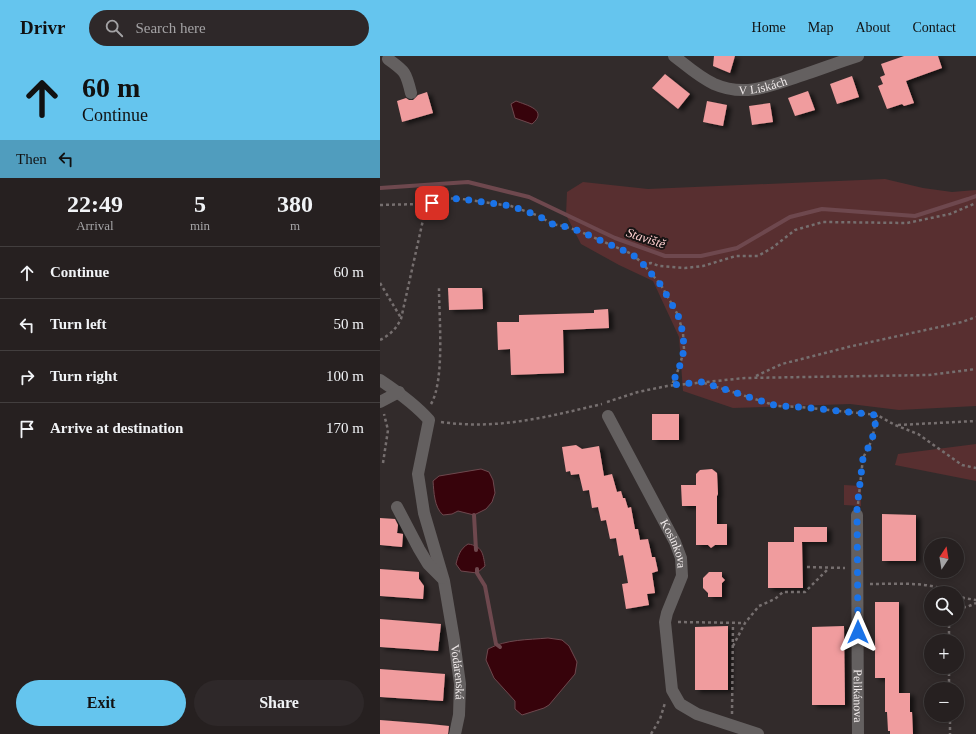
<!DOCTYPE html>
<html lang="en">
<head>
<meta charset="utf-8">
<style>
  :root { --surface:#262020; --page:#2e2829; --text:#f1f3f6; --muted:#a4a3a5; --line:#423e3e; --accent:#65c5ee }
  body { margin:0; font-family:"Times New Roman",serif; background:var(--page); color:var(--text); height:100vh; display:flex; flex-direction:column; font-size:15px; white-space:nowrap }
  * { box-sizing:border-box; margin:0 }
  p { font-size:13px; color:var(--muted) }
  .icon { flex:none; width:22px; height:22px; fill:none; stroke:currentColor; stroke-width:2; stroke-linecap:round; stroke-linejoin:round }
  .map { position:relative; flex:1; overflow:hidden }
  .details { display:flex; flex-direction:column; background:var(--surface); width:380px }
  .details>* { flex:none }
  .banner { background:#65c5ee; color:#111; overflow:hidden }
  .needle { width:26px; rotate:12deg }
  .tools { position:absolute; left:544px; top:482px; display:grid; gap:8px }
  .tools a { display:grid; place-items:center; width:40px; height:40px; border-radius:50%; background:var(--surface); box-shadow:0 2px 10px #0003,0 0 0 1px var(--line); font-size:20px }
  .pin { position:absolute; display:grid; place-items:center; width:34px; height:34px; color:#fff; margin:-17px; border-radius:8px; box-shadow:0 2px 6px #0006 }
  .me { position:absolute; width:44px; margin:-22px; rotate:0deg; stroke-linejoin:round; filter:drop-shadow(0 0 3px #0008) }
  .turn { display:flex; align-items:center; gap:14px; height:84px; padding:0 16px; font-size:18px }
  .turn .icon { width:52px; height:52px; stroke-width:2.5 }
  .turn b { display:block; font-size:28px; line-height:34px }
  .then { display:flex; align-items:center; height:38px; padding:0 16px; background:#0003; gap:8px; font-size:15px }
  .eta { display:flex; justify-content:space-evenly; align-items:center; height:68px; text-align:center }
  .eta b { font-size:24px; font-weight:800; line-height:28px }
  .primary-button { display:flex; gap:8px; margin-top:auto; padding:8px 16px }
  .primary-button a { flex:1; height:46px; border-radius:24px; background:var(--accent); color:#111; font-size:16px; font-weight:800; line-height:46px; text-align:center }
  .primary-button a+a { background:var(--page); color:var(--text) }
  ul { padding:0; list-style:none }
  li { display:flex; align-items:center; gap:12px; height:52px; padding:0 16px; border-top:1px solid var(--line) }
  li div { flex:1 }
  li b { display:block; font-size:15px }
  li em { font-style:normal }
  header { display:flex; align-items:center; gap:24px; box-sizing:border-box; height:56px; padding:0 20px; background:var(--accent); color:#111 }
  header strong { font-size:19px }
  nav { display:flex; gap:22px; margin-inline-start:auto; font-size:14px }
  .search { width:280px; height:36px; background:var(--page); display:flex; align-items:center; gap:10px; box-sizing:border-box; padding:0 14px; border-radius:22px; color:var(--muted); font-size:15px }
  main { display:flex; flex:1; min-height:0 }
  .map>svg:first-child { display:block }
  .green { fill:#582f30 }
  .water { fill:#37030b; stroke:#6e484e }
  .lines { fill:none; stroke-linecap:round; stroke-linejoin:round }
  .stream { stroke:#6e484e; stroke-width:4 }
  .building { fill:#f09c9e; filter:url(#shadow) }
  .path { stroke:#766f6f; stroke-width:2.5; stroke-dasharray:3 3; stroke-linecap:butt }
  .minor { stroke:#646060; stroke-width:12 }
  .route { stroke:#1a73e8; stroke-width:7; stroke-dasharray:0 12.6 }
  .labels { text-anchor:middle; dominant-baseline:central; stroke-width:4; stroke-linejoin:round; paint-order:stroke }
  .street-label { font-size:12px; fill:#f0eaea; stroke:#181414 }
  .water-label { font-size:13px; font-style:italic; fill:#fed0d0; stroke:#181414 }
</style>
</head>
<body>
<header>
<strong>Drivr</strong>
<div class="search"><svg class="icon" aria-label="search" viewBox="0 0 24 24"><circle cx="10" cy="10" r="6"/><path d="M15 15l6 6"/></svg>Search here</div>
<nav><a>Home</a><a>Map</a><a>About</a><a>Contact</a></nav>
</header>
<main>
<section class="details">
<div class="banner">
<div class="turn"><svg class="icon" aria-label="ahead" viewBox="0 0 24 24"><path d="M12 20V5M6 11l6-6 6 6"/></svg><div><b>60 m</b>Continue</div></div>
<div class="then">Then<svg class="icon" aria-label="left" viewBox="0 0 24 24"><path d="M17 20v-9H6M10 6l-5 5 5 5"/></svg></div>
</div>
<div class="eta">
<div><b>22:49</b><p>Arrival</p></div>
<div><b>5</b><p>min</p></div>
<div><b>380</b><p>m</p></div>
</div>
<ul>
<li><svg class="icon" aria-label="ahead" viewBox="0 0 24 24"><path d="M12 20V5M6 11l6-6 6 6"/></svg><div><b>Continue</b></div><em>60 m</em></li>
<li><svg class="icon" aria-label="left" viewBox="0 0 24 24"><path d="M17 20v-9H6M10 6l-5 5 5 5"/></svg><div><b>Turn left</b></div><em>50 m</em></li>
<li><svg class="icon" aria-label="right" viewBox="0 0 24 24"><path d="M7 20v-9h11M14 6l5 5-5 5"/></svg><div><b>Turn right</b></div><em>100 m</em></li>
<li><svg class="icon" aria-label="arrive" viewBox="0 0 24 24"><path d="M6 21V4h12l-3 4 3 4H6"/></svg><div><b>Arrive at destination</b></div><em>170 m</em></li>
</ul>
<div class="primary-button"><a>Exit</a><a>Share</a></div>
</section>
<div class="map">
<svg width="596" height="678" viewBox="0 0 596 678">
  <defs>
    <filter id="shadow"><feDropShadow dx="4.5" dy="2.5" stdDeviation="2" flood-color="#0009"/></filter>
  </defs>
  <rect width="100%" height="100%" fill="#322b2b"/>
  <g class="green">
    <path d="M505,123L543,132L572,136L596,134V350L519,354L470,348L353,352L303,335L299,281L273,225L239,209L201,188L186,159L187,136L203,126L268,133Z"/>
    <path d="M596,388V425L515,409L518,398Z"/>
    <path d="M464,429L481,430V450L464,449Z"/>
  </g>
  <g class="water">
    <path d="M136,45C146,49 169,54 152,68L135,62L131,48Z"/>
    <path d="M101,413L109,416L113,424L115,437L112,446L106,453L94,459L78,455L72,458L63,459C54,451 54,436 53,425L59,420Z"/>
    <path d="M88,488C102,490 103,497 105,510L97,517L81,515L76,508C78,500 80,493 88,488Z"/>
    <path d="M168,582L182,584L189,590L197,606L195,618L169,649L164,652L142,659L135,653V645L114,622L106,604L108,593C127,583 147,584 168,582Z"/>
  </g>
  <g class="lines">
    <g class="stream">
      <path d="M0,132L88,126L149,141L235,182L285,200H321L357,192L410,161L442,153L535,160L588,143L596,140"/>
      <path d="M94,459L96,494"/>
      <path d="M97,513V517L105,530L116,588L120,591"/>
    </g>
  </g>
  <g class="building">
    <path d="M334,0H355L350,17L333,10Z"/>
    <path d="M524,0H558L562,12L526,25L534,47L524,50L522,48L507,53L498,30L503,28L500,21L505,19L501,8Z"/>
    <path d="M285,18L310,38L298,53L272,32Z"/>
    <path d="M472,20L479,41L457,48L450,28Z"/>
    <path d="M428,35L435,54L415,60L408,42Z"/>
    <path d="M47,36L53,57L22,66L17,45L26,42L29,44H33L38,39Z"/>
    <path d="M327,45L347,49L343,70L323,66Z"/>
    <path d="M390,47L393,66L372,69L369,50Z"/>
    <path d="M68,232H102L103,253L69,254Z"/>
    <path d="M228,253L229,272L183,274L184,317L131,319L130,293L118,294L117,266H139V259L214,257V254Z"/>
    <rect x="272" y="358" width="27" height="26"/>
    <path d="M196,389L202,393L219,390L224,420L232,418L237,436L241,435L243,442H245L248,452L251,451L255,473H258L260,484L268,483L272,501H275L278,515L272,517L275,537L267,538L269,549L246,553L242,528L248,527L243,499L239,500L236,482L230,483L226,464L221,465L218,451L212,452L209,434L203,435L199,418L191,419L190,415L186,416L182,391Z"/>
    <path d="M332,413L337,417L338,438L337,440V468H347V489H335L331,492L328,489H316V450H302L301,429H316V418L320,414Z"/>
    <path d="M502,458L536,459V505H502Z"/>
    <path d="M0,462L15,463L18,469L17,477L23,478V479L22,491L0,489Z"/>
    <path d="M414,471H447V486H422L423,532H388V486H414Z"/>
    <path d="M0,513L39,516V523L44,530L43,543L0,540Z"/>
    <path d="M329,516H342V521L345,524L342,527V541H328V537L323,532V522Z"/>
    <path d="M495,546H519V637H530V656H532L533,678H510V675H508L507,656H505V622H495Z"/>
    <path d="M0,563L61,568L58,595L0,591Z"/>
    <path d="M348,570V634H315V571Z"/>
    <path d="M464,570L465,649H432V571Z"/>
    <path d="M0,613L65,618L63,645L0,641Z"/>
    <path d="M0,664L50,668L69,670L68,678H0Z"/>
  </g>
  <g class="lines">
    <g class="path">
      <path d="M0,149L39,148L52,147L64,142L82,143L131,150L159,160L172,168L183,170L199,175L252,198L263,208L281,229L298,259L303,277L304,293L300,309L292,329"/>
      <path d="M263,208L271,207L279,210L305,212L323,210L356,200H378L392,192L415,174L443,166L527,167L570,158L596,147"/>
      <path d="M0,227L21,262"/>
      <path d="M0,284C10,279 16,273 21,263L45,155L51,147"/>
      <path d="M376,320L402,308L468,291L582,266L596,261"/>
      <path d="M324,327L397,350L421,351L497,359L515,369L538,378L582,409L596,412"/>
      <path d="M227,346L258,336L287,330L365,322L549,319L596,313"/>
      <path d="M51,348C65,324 59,261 59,232"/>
      <path d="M61,366C118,374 167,361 222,348"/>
      <path d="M518,369L596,365"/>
      <path d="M3,407L8,374L4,358"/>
      <path d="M478,448L483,402L492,384L497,359"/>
      <path d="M427,511L465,512"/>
      <path d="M490,528C518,528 548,525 574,537"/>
      <path d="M577,538L584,542L596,544"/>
      <path d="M577,552L587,551L596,547"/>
      <path d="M569,563V585"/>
      <path d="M298,566L365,567"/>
      <path d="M353,590L365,567L379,550L395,543L403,536H425L449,512"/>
      <path d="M569,611V633"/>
      <path d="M352,658L353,568"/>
      <path d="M570,659V678"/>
      <path d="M271,678L280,663L285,647"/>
    </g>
    <g class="minor">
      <path id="s1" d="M294,0C307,10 319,21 334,28C366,42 392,29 423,19C441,13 459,6 478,0"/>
      <path d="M8,3C25,15 26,16 31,37"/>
      <path id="s2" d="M0,324C18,336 35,348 49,364L38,418L44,457L64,525L74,584L80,628L79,659L75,678"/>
      <path d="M0,346L19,336"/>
      <path id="s3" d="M228,360L295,486L301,502L302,520L287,557L285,566L292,634L300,648L317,658L378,678"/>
      <path d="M17,451L39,493L48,508L62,522"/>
      <path id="s4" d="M477,459L478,678"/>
    </g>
  </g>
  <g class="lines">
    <path class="route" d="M52,147L64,142L82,143L131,150L159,160L172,168L183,170L199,175L252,198L263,208L281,229L298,259L303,277L304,294L300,309L292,329L322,326L397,350L421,351L497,359L492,384L483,402L477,452L478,576"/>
  </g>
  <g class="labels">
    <g class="street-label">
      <text stroke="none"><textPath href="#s1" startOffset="99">V Lískách</textPath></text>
      <text stroke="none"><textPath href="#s3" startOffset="144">Kosinkova</textPath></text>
      <text stroke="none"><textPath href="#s2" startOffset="321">Vodárenská</textPath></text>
      <text stroke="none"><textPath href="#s4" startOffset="181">Pelikánova</textPath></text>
    </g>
    <g class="water-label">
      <text transform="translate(266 182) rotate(18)">Staviště</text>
    </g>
  </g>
</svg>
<div class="tools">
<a><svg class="needle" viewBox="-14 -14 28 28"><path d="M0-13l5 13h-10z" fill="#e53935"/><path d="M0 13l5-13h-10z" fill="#a4a3a5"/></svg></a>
<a><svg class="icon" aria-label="search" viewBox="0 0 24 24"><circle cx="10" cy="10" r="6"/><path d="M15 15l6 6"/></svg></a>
<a>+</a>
<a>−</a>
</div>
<div class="pin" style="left:52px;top:147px;background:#d93025"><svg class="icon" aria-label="arrive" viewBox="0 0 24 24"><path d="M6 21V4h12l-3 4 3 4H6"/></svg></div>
<svg class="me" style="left:478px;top:576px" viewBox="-20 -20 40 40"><path d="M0-17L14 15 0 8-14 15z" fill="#1a73e8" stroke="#fff" stroke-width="4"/></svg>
</div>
</main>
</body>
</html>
